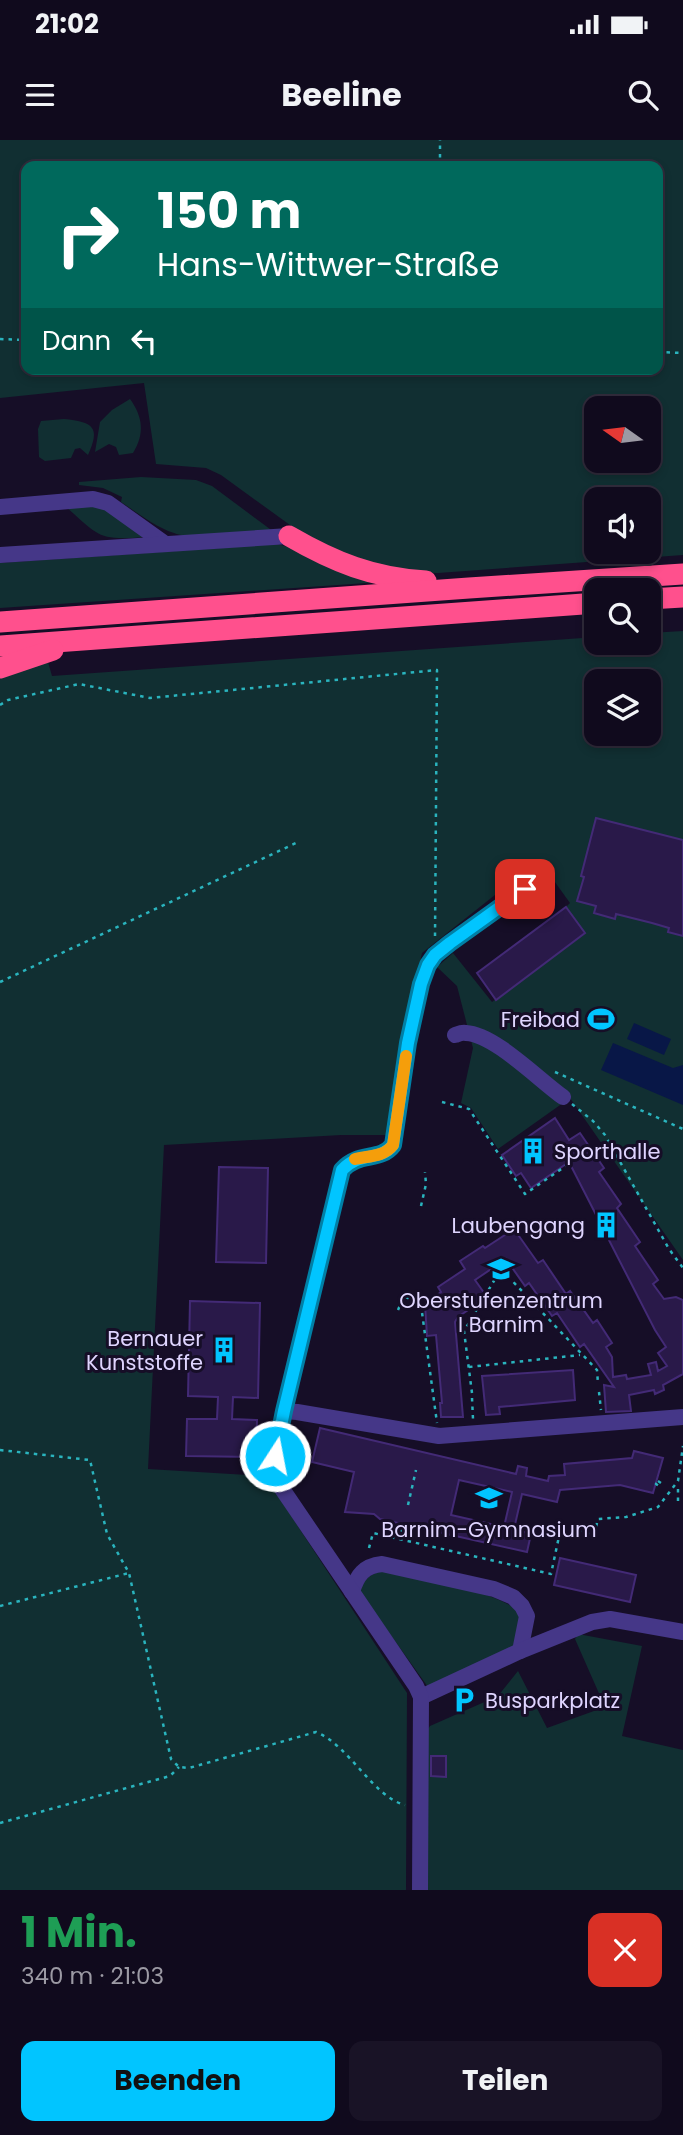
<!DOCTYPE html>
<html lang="de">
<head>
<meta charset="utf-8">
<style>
  :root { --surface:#100a1d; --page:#191326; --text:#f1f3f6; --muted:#9c9aa4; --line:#302b3b; --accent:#01c5ff }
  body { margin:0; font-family:Poppins,sans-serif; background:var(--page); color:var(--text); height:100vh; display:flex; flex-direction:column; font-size:26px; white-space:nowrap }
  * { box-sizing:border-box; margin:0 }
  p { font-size:23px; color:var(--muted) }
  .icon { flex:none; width:38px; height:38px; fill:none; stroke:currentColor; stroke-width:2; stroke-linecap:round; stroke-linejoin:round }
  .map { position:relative; height:1750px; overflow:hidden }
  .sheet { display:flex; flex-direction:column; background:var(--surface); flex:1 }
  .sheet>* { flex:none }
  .guide { position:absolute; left:21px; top:21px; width:642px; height:214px; border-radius:14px; box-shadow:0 4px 10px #0003,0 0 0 2px var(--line); background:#00695c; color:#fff; overflow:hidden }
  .needle { width:46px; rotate:284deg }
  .controls { position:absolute; left:584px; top:256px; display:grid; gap:14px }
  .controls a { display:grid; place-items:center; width:77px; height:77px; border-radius:14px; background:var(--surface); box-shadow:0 4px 10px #0003,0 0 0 2px var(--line); font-size:35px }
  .pin { position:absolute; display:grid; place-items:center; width:60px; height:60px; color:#fff; margin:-30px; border-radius:14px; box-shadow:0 4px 10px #0006 }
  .me { position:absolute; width:77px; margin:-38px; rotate:11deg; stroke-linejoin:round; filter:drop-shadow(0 0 5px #0008) }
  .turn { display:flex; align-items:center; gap:24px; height:147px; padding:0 21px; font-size:32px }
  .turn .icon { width:91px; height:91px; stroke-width:2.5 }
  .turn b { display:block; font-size:49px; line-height:60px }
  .then { display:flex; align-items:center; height:66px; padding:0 21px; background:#0003; gap:14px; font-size:26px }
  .round { display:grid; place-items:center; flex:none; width:74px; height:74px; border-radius:14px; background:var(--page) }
  .head { display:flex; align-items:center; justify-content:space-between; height:119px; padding:0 21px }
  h1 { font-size:42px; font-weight:700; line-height:52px; color:#1e9e55 }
  .button { display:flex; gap:14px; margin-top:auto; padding:14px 21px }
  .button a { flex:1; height:80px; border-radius:14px; background:var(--accent); color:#111; font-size:28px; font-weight:700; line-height:80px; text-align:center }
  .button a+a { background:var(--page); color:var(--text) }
  .status { display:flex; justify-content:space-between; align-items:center; height:49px; padding:0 35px; background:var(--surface); direction:ltr }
  .status svg { height:19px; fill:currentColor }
  header { display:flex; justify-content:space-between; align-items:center; height:91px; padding:0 21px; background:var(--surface); font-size:32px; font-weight:700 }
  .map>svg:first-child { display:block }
  .green { fill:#112f32; fill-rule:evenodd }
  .water { fill:#081747 }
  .building { fill:#291949; stroke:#432a76; stroke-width:2; fill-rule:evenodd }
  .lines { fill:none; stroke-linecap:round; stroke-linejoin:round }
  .path { stroke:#2ab4be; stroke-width:2.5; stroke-dasharray:3.5 5; stroke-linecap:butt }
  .minor { stroke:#453788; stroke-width:16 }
  .highway { stroke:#ff508d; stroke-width:21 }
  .route-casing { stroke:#0180a6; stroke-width:18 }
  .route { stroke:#01c5ff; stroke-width:12 }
  .slow { stroke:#f59e0b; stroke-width:12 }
  .labels { text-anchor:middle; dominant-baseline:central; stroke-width:6; stroke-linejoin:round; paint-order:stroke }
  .poi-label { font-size:21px; fill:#dfd5ff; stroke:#160e27; text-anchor:end }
</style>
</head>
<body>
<div class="status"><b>21:02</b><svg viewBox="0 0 49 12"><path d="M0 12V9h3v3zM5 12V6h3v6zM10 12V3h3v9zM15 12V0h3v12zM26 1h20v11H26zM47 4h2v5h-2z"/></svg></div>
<header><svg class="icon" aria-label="menu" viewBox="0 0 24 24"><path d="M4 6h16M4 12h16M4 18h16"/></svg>Beeline<svg class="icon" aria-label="search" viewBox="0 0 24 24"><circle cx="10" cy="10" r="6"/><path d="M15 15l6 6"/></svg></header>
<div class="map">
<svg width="683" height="1750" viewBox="0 0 683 1750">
  <rect width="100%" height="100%" fill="#160e27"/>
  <g class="green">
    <path d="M0,0H683V415L438,433L391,432L355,420L301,393L221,335L206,328L156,324L144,243L0,258ZM26,26H658V229H26ZM597,268H649V320H597ZM597,359H649V411H597Z"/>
    <path d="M130,259C143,277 145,294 133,313L119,315L116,307L109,304L95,312L100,282L112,270Z"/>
    <path d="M64,279C93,282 101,287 88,315L80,308L75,309L71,318L45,321L39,317L38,289L41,281Z"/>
    <path d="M141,337L196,340L212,346L274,392C250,393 194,401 174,393C155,387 138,373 121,362L122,357L103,348L79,345V342Z"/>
    <path d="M86,365L105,369L145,397C98,401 99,396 65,366Z"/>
    <path d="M277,404L292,408L373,441L367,443L0,468V423Z"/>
    <path d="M683,491V1120L570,958L498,1009L471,968L461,963L473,908L457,846L437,827L453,813L492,862L585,794L566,767L570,763L539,720L422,813L404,894L389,995H341L164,1005L148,1329L265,1336L407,1553L406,1750H0V534L48,522L52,536L597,497V502H649V493ZM597,541H649V593H597Z"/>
    <path d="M381,1431C427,1441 478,1445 518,1470L522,1483L516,1507L428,1547L359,1451C365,1439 369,1435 381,1431Z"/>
    <path d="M578,1494L642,1506L622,1596L683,1610V1750H427L426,1592L430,1586L498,1556L518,1531L547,1588L605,1567L575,1499Z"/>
  </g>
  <g class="water">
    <path d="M634,883L671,899L664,915L627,899Z"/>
    <path d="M613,903L673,928L683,925V965L601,930Z"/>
  </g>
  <g class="building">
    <path d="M596,678L683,700V796L668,792L669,788L652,783L616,774L615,779L594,773L596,766L577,761L584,737L581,736Z"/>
    <path d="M566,767L585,793L496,860L477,833Z"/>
    <path d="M555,978L569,1000L580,993L604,1028L599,1032L621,1064L617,1068L640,1102L635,1106L658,1140L653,1144L664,1159L676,1157L683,1160V1234L663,1245L664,1250L655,1254L654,1250L629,1255L631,1271L606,1272L604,1245L614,1247L584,1204L580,1207L557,1173L552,1176L529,1143L525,1146L506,1119L475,1140L487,1157L458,1177L455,1182L463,1277H441L440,1263H442L436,1195L427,1196L425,1164L441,1152L438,1147L465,1129L460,1121L483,1106L485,1108L514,1089L538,1123L543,1120L566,1154L570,1151L593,1183L597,1180L612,1203L606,1207L612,1217L613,1237L626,1235L627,1239L651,1235L648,1224L656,1222L658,1231L667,1226L658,1213L666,1207L655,1190L569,1022L531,1048L521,1033L516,1036L502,1015Z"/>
    <path d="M219,1027L268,1028L266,1123L216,1122Z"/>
    <path d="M190,1161L260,1163L258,1258L233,1257L232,1279L257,1280L256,1317L186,1316L187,1279H217L218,1257L188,1256Z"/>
    <path d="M573,1230L575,1260L499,1267L500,1274L486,1275L482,1236Z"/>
    <path d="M320,1288L516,1334L518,1326L527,1328L526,1336L548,1341L549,1336L565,1335L564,1324L632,1318L634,1311L663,1318L653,1353L620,1345L560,1350L557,1362L522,1354L514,1389L531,1394L527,1412L380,1379L374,1374L345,1372L354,1332L312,1322ZM459,1340L512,1352L504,1387L451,1375Z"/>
    <path d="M560,1418L636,1435L630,1462L554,1445Z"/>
    <path d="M431,1616H446V1637L431,1636Z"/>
  </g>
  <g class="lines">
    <g class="path">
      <path d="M440,26V0"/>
      <path d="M0,199L26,200"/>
      <path d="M658,212L683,213"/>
      <path d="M0,565L8,560L79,544L150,558L437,530L435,798"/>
      <path d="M0,842L296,703"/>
      <path d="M555,932L683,989"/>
      <path d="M442,962L469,969L525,1054L570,1023"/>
      <path d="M572,964L593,981L605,995L669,1109L683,1128"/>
      <path d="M421,1066L426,1044L425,1032"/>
      <path d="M398,1170L404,1156L421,1165L437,1283"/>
      <path d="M469,1227L580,1215"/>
      <path d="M599,1252L601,1270"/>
      <path d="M472,1253L464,1191L501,1129L597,1230L598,1244"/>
      <path d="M472,1258L473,1279"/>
      <path d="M0,1310L90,1320L107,1394L129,1433L171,1619L179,1627L189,1628L316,1592C349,1605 373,1657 405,1665"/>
      <path d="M658,1341L661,1343L659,1346L656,1344Z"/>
      <path d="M678,1361V1344"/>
      <path d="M408,1365L416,1330"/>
      <path d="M400,1400L403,1384"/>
      <path d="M369,1408L373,1393L551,1434L561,1387L594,1395L598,1379L626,1377L658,1367L678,1341L683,1306"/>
      <path d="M0,1466L129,1433"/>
      <path d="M0,1683L170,1636L179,1627"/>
    </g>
    <g class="minor">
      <path d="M0,367L93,359L108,363L164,403"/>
      <path d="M0,415L289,396"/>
      <path d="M455,895C458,894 462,892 466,893C494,894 539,940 563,957"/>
      <path d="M284,1271L297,1272L439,1296L683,1277"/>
      <path d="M352,1452C357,1435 364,1426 382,1424L494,1449L513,1457L522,1466L527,1476L520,1511"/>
      <path d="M421,1557L520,1511L592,1482L610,1479L683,1492"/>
      <path d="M420,1750L421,1557L416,1546L272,1334L284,1271L342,1030C359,1011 380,1022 393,1005L408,903L421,844L428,825L435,815L450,803L525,749"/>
    </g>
    <g class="highway">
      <path d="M289,396C334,422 373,438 426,441"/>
      <path d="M649,459L683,457"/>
      <path d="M0,482L469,448L683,434"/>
      <path d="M0,506L597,463"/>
      <path d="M0,528L53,510"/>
    </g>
  </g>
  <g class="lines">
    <g class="route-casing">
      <path id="route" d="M275,1316L284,1271L342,1030C359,1011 380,1022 393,1005L408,903L421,844L428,825L435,815L450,803L525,749"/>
    </g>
    <use href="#route" class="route"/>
    <path class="slow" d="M355,1019C368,1016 384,1017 393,1005L406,916"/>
  </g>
  <defs>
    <g id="stadium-bare" transform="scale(2.1)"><path d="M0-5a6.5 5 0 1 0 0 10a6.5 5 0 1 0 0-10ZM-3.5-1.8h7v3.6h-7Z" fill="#01c5ff" stroke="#160e27" stroke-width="2.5" paint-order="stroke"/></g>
    <g id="building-bare" transform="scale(2.1)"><path d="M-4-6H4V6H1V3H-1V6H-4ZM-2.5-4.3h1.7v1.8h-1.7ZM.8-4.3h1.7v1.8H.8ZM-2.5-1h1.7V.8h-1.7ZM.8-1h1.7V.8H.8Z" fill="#01c5ff" stroke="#160e27" stroke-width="2.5" paint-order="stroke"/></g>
    <g id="school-bare" transform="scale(2.1)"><path d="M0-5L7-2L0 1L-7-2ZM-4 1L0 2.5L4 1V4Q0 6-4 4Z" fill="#01c5ff" stroke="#160e27" stroke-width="2.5" paint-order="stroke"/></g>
    <g id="parking-bare" transform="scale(2.1)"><path d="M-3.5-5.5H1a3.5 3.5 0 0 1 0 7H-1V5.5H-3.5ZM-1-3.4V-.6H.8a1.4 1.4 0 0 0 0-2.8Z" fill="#01c5ff" stroke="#160e27" stroke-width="2.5" paint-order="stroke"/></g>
  </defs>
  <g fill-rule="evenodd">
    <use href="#stadium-bare" x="601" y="879"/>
    <use href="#building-bare" x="533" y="1011"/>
    <use href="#building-bare" x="606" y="1085"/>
    <use href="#school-bare" x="501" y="1129"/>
    <use href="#building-bare" x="224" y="1210"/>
    <use href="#school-bare" x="489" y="1358"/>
    <use href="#parking-bare" x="464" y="1560"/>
  </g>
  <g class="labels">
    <g class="poi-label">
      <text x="580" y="879">Freibad</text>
      <text x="554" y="1011" text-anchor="start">Sporthalle</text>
      <text x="585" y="1085">Laubengang</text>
      <text x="501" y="1160" text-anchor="middle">Oberstufenzentrum<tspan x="501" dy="24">I Barnim</tspan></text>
      <text x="203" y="1198">Bernauer<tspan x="203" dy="24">Kunststoffe</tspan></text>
      <text x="489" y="1389" text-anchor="middle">Barnim-Gymnasium</text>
      <text x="485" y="1560" text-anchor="start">Busparkplatz</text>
    </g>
  </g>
</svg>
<div class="controls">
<a><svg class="needle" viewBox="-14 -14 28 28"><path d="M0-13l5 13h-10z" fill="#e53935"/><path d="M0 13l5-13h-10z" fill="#9c9aa4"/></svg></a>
<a><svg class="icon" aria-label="sound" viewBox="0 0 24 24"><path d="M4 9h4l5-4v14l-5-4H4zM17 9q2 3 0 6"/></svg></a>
<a><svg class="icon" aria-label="search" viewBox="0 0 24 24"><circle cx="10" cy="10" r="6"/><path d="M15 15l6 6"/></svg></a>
<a><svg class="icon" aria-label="layers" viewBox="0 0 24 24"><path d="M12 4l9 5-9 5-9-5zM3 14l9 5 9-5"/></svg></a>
</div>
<div class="pin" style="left:525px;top:749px;background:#d93025"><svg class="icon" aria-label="arrive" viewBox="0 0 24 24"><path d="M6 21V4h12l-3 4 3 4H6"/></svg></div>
<svg class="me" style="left:275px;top:1316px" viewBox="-20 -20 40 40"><circle r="17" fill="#01c5ff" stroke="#fff" stroke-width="3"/><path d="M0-11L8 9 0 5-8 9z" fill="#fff"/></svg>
<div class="guide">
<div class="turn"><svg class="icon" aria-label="right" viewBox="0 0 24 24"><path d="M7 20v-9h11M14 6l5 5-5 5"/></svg><div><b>150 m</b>Hans-Wittwer-Straße</div></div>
<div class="then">Dann<svg class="icon" aria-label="left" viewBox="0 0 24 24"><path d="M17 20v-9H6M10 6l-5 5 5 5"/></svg></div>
</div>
</div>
<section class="sheet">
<div class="head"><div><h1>1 Min.</h1><p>340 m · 21:03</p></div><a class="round" style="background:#d93025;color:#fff"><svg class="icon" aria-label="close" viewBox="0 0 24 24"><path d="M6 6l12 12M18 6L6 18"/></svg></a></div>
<div class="button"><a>Beenden</a><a>Teilen</a></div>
</section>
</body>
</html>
